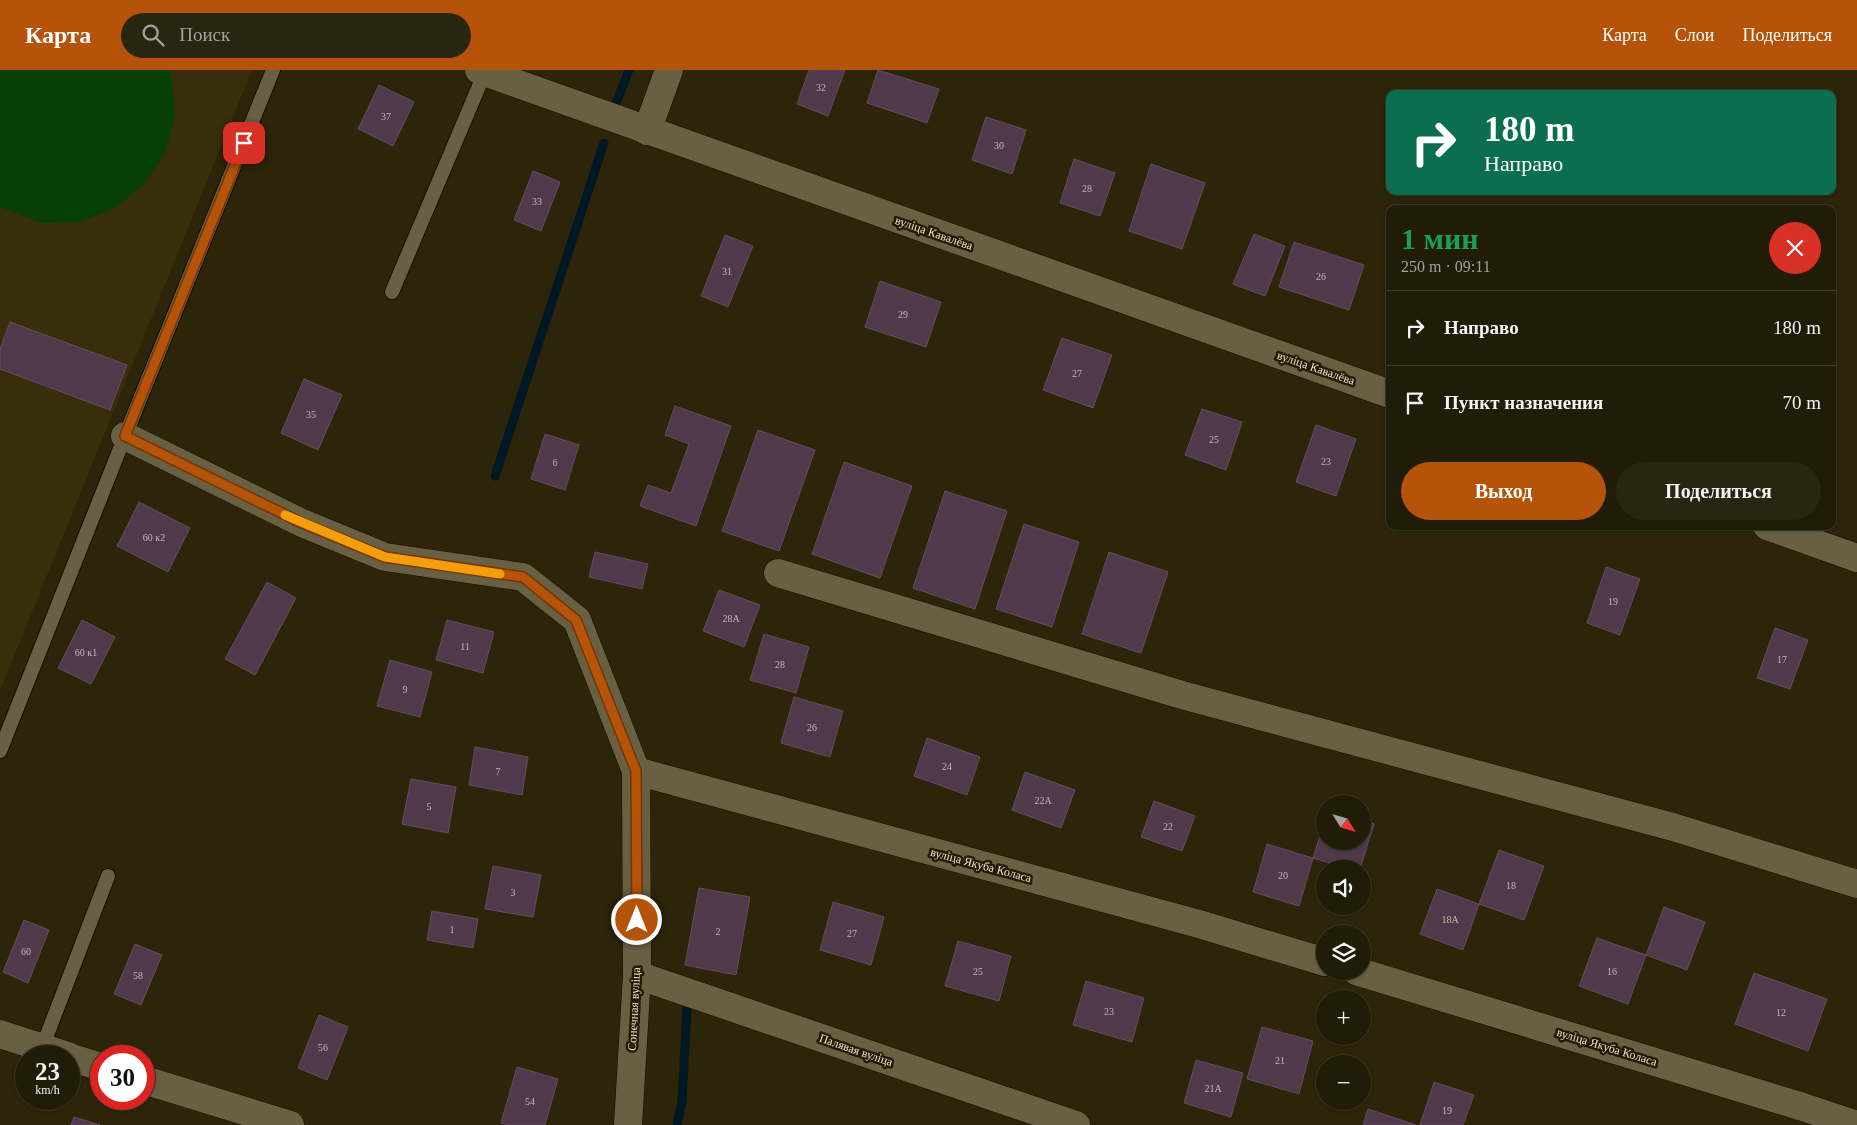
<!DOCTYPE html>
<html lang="ru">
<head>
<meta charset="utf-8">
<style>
  :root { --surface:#211c07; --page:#292511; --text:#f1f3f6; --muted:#a2a19b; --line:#3e3a28; --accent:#b45309 }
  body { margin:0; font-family:Georgia,serif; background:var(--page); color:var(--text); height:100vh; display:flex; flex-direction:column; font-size:19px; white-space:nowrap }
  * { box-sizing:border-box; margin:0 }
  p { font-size:16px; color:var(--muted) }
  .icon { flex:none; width:28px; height:28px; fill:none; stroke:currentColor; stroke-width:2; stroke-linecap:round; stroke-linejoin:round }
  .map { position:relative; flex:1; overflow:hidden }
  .side { position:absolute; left:1386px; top:135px; width:450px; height:325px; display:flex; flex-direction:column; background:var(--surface); border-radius:10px; box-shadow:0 1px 4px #0004,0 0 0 1px var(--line) }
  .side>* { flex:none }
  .hud { position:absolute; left:1386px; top:20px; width:450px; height:105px; border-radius:10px; box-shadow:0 1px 4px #0004,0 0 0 1px var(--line); background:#0b6e4f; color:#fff; overflow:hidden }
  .needle { width:32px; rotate:127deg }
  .buttons { position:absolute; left:1316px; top:725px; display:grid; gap:10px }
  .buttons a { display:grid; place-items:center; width:55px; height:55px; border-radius:50%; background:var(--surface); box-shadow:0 1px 4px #0004,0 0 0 1px var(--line); font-size:25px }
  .speed { position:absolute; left:15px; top:975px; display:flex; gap:10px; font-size:25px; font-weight:700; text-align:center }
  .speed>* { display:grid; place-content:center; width:65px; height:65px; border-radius:50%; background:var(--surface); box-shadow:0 1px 4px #0004,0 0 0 1px var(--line); line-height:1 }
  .speed small { font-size:12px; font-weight:400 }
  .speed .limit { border:8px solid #d22; background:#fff; color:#111 }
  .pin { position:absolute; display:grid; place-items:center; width:42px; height:42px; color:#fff; margin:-21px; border-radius:10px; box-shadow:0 2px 8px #0006 }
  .me { position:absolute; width:55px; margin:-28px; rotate:0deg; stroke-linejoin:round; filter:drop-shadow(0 0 4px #0008) }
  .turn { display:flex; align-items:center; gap:18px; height:105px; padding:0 15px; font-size:22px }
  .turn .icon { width:65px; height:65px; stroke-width:2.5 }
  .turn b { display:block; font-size:35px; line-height:42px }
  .round { display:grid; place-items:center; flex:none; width:52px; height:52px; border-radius:26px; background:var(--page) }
  .overview { display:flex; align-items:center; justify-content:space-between; height:85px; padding:0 15px }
  h1 { font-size:30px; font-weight:800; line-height:38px; color:#1e9e55 }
  .action { display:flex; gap:10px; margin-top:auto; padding:10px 15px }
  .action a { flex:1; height:58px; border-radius:30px; background:var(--accent); color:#fff; font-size:20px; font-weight:800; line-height:58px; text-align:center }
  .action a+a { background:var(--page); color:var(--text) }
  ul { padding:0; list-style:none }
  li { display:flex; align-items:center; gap:15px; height:75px; padding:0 15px; border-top:1px solid var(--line) }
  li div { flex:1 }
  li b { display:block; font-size:19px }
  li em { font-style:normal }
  header { display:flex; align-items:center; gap:30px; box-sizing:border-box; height:70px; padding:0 25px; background:var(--accent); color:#fff }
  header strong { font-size:24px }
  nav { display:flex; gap:28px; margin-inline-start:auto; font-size:18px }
  .search { width:350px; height:45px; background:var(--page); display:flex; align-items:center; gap:12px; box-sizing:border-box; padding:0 18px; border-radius:28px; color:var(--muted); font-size:19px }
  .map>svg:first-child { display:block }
  .built { fill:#382e09 }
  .green { fill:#074006 }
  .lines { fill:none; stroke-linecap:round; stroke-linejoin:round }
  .stream { stroke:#001823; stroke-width:9 }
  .building { fill:#4f394b; stroke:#644c5f }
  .service-casing { stroke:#150d00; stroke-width:16 }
  .minor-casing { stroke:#150d00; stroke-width:29 }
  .tertiary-casing { stroke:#150d00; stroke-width:29 }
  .service { stroke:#696044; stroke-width:14 }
  .minor { stroke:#696044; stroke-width:28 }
  .tertiary { stroke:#696044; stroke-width:28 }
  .route-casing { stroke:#753606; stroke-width:12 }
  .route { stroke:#b45309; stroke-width:9 }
  .slow { stroke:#f59e0b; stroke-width:9 }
  .labels { text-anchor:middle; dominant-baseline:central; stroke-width:5; stroke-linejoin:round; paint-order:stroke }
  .number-label { font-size:10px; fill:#c2b9b2 }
  .street-label { font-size:12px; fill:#e9e4d4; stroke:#231b01 }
</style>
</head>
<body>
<header>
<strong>Карта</strong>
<div class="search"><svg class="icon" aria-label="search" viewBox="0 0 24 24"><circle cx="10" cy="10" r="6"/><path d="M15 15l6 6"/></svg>Поиск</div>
<nav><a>Карта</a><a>Слои</a><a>Поделиться</a></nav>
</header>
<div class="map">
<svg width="1857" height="1055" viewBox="0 0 1857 1055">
  <rect width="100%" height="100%" fill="#2c2509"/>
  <path class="built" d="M0,0H252L0,621Z"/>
  <path class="green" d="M0,0H169L171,5L175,44L166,81L145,113L115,138L80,152L41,153L0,137Z"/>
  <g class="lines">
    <g class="stream">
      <path d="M617,31L629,0"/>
      <path d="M495,406L604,73"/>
      <path d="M677,1055L682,1032L687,938"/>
    </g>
  </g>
  <g class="building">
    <path d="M809,0H845L828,46L797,34Z"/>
    <path d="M878,0L939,19L927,53L867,33Z"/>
    <path d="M379,15L414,32L393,76L358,59Z"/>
    <path d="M986,47L1026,60L1012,104L972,90Z"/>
    <path d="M1074,89L1115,103L1100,146L1060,133Z"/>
    <path d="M1151,94L1205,113L1182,179L1129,161Z"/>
    <path d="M533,101L560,112L541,161L514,150Z"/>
    <path d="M1254,164L1285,176L1265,226L1233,214Z"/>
    <path d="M725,165L753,176L728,237L701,226Z"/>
    <path d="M1294,172L1364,195L1349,240L1279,217Z"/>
    <path d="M880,211L941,232L926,277L865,257Z"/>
    <path d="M10,252L127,295L110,340L0,299V279Z"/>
    <path d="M1062,268L1112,285L1093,338L1043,320Z"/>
    <path d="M304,309L342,325L318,380L281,363Z"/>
    <path d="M675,336L731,356L696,456L640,436L648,415L671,423L689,374L665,365Z"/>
    <path d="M1202,339L1242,352L1226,400L1185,385Z"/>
    <path d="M1316,355L1356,369L1336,426L1296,412Z"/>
    <path d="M758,360L815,380L779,481L722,461Z"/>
    <path d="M545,364L579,375L565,420L531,409Z"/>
    <path d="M844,392L912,416L880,508L812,484Z"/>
    <path d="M945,421L1007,441L975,539L913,518Z"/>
    <path d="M139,432L190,458L168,502L117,476Z"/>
    <path d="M1024,454L1079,472L1052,557L996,539Z"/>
    <path d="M595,482L648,494L642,519L589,507Z"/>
    <path d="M1109,482L1168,502L1141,583L1082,564Z"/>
    <path d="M1606,497L1640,509L1620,565L1587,553Z"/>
    <path d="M267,512L296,528L255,605L225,589Z"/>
    <path d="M719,520L760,535L744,577L703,561Z"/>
    <path d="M82,550L115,567L91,614L58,598Z"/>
    <path d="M447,550L494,562L483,603L436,590Z"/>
    <path d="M1775,558L1808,570L1790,619L1757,608Z"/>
    <path d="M764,564L809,577L796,623L750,610Z"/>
    <path d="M390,590L432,602L420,647L377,636Z"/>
    <path d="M794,627L843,641L830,687L781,673Z"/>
    <path d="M927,668L980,687L967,725L914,706Z"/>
    <path d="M475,677L528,687L522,725L469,715Z"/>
    <path d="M1025,702L1075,720L1061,758L1012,740Z"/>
    <path d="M411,709L456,717L448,763L402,754Z"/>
    <path d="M1154,731L1195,746L1182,781L1141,767Z"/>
    <path d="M1325,750V771H1362V750L1374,754L1360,799H1350L1313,788Z"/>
    <path d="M1267,774L1313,788L1299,836L1253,822Z"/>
    <path d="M1499,780L1544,796L1524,850L1479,834Z"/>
    <path d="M493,796L541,805L533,847L485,839Z"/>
    <path d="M699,818L750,827L736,905L685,895Z"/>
    <path d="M1437,819L1479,834L1463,880L1420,864Z"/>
    <path d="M833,832L884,847L871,895L820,880Z"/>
    <path d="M1664,837L1705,852L1687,900L1646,885Z"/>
    <path d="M432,841L478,849L473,878L427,870Z"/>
    <path d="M24,850L49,860L28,913L3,902Z"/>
    <path d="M1597,868L1646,885L1628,934L1579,916Z"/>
    <path d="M958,871L1011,886L999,931L945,916Z"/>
    <path d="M135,874L162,885L141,935L114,924Z"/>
    <path d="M1754,903L1827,929L1808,981L1735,954Z"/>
    <path d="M1086,911L1144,928L1132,972L1073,955Z"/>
    <path d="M319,945L348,957L327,1010L298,998Z"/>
    <path d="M1262,957L1313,971L1299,1024L1247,1009Z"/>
    <path d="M1196,990L1243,1003L1231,1047L1184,1033Z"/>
    <path d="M517,997L558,1009L545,1055H509L501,1053Z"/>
    <path d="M1434,1012L1474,1025L1463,1055H1420Z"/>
    <path d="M1368,1039L1416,1055H1363Z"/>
    <path d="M74,1047L100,1055H71Z"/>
  </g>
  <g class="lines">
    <g class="service-casing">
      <g id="service">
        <path d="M392,222L485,2"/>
        <path d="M0,681L125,366L273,0"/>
        <path d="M42,978L108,806"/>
      </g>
    </g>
    <g class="minor-casing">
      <g id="minor">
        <path d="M479,0L1390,324"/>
        <path d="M647,61L669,0"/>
        <path d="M125,366L302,453L385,487L523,507L577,550L636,701L637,905L628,1055"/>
        <path d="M1767,456L1857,488"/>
        <path d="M778,503L1182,625L1673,757L1857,814"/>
        <path d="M636,701L1199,854L1325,892"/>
        <path d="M1356,901L1803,1037L1857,1055"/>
        <path d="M637,905L1076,1055"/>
      </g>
    </g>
    <g class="tertiary-casing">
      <g id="tertiary">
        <path d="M0,964L68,986"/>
        <path d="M69,987L101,997"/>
        <path d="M144,1010L290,1055"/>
      </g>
    </g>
    <use href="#service" class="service"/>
    <use href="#minor" class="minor"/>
    <use href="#tertiary" class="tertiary"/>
  </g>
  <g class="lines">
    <g class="route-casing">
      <path id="route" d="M244,73L125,366L302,453L385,487L523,507L576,550L636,701L637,850"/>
    </g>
    <use href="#route" class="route"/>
    <path class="slow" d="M285,445L385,487L500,504"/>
  </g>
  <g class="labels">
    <g class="number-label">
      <text x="821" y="17">32</text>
      <text x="386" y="46">37</text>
      <text x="999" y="75">30</text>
      <text x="1087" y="118">28</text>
      <text x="537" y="131">33</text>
      <text x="727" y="201">31</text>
      <text x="1321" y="206">26</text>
      <text x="903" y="244">29</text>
      <text x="1077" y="303">27</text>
      <text x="311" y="344">35</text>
      <text x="1214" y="369">25</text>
      <text x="1326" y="391">23</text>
      <text x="555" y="392">6</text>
      <text x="154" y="467">60 к2</text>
      <text x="1613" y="531">19</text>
      <text x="731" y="548">28А</text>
      <text x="465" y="576">11</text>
      <text x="86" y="582">60 к1</text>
      <text x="1782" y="589">17</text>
      <text x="780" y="594">28</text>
      <text x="405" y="619">9</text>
      <text x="812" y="657">26</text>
      <text x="947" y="696">24</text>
      <text x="498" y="701">7</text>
      <text x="1043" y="730">22А</text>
      <text x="429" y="736">5</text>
      <text x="1168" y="756">22</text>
      <text x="1283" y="805">20</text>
      <text x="1511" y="815">18</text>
      <text x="513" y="822">3</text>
      <text x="1450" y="849">18А</text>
      <text x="452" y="859">1</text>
      <text x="718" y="861">2</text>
      <text x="852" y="863">27</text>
      <text x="26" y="881">60</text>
      <text x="978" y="901">25</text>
      <text x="1612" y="901">16</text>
      <text x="138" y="905">58</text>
      <text x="1109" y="941">23</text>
      <text x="1781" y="942">12</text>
      <text x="323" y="977">56</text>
      <text x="1280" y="990">21</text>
      <text x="1213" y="1018">21А</text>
      <text x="530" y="1031">54</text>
      <text x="1447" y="1040">19</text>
    </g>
    <g class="street-label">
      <text transform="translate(934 163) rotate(19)">вуліца Кавалёва</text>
      <text transform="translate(1316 298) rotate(19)">вуліца Кавалёва</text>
      <text transform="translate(981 795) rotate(15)">вуліца Якуба Коласа</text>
      <text transform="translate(634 939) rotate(-87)">Сонечная вуліца</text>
      <text transform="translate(1607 977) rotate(17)">вуліца Якуба Коласа</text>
      <text transform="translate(856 980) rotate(19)">Палявая вуліца</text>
    </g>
  </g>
</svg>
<div class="buttons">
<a><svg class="needle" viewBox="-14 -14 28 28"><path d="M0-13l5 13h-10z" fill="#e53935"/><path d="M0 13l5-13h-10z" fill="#a2a19b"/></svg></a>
<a><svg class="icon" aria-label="sound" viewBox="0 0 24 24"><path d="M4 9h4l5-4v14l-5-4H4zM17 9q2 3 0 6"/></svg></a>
<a><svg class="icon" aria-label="layers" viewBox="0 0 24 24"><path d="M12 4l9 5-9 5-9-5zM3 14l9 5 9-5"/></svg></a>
<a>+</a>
<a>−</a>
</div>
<div class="speed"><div>23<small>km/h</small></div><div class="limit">30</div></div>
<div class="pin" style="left:244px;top:73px;background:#d93025"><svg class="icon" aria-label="arrive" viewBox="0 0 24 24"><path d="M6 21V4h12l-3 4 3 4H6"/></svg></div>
<svg class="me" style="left:637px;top:850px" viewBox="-20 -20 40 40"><circle r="17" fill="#b45309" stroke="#fff" stroke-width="3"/><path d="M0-11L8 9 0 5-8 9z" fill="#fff"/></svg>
<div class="hud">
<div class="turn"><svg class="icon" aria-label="right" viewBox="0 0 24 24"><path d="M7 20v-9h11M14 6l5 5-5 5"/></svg><div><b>180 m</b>Направо</div></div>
</div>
<section class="side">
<div class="overview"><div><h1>1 мин</h1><p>250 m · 09:11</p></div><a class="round" style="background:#d93025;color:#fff"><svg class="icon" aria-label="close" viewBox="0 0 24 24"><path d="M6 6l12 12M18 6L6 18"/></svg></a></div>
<ul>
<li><svg class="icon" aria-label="right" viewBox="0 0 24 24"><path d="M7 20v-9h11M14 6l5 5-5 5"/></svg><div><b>Направо</b></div><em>180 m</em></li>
<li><svg class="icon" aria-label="arrive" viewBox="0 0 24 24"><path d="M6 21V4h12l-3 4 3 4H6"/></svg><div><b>Пункт назначения</b></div><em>70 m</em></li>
</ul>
<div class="action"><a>Выход</a><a>Поделиться</a></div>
</section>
</div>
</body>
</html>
